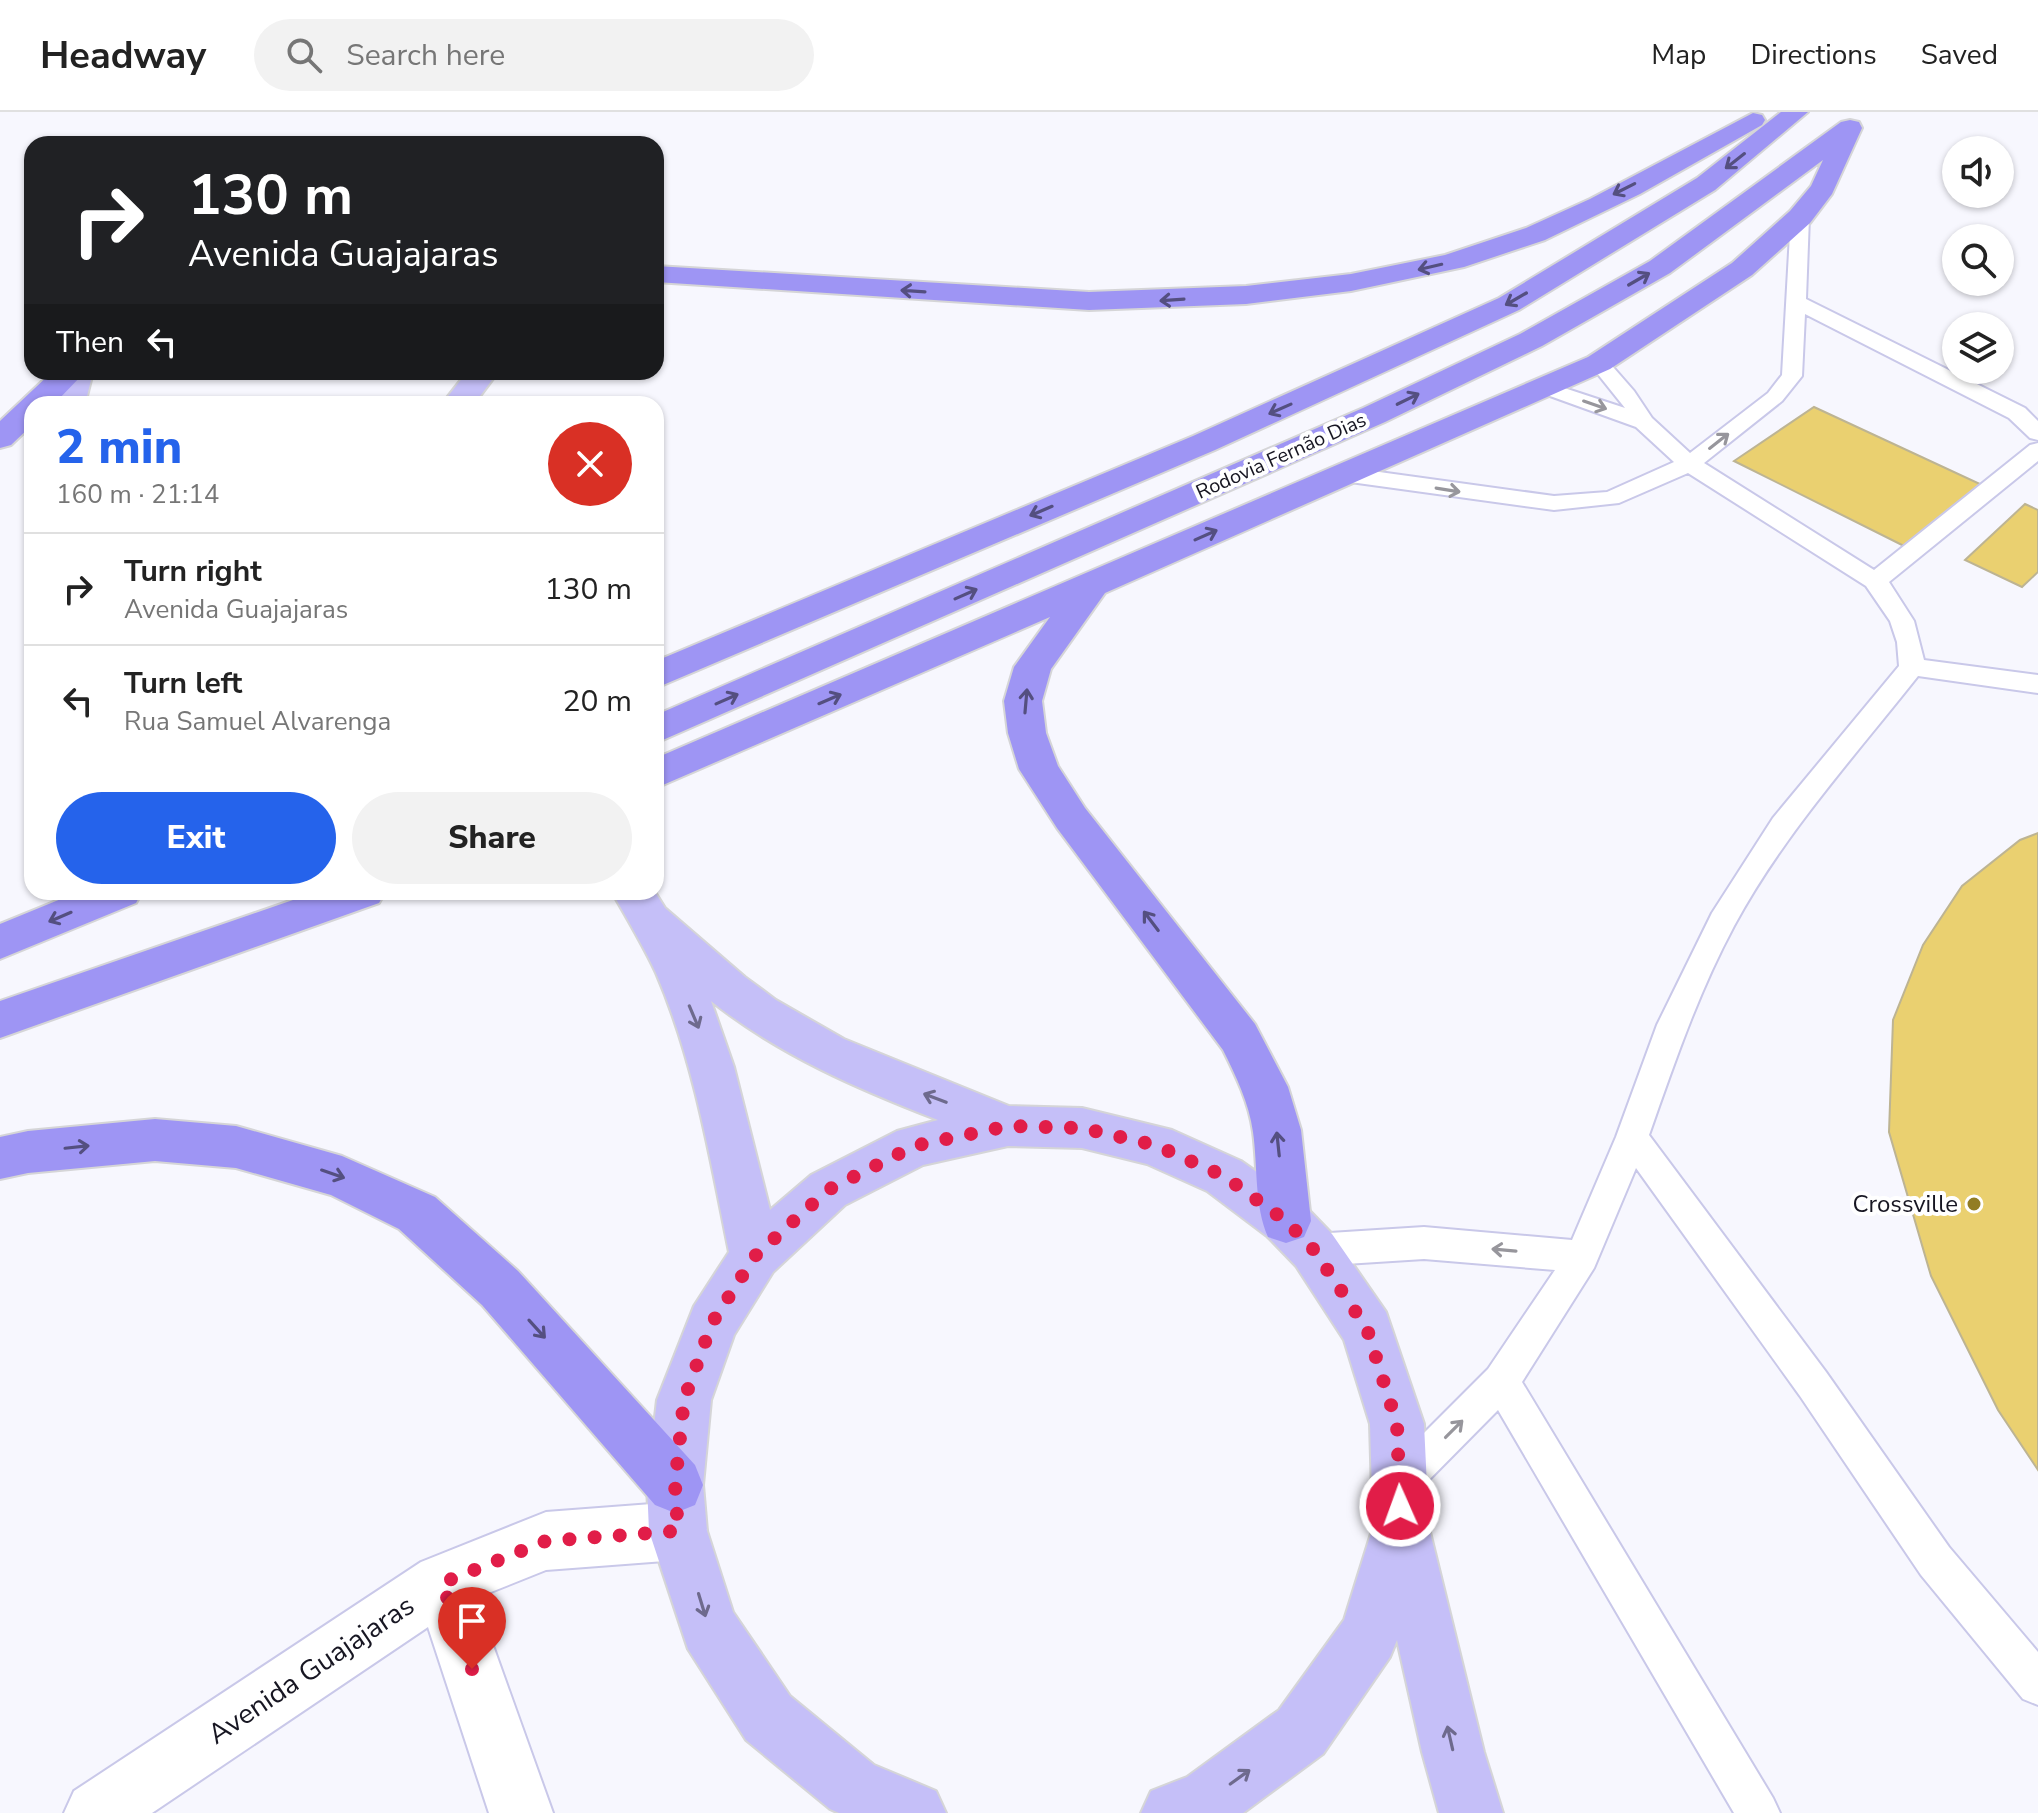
<!DOCTYPE html>
<html lang="en">
<head>
<meta charset="utf-8">
<style>
  :root { --surface:#fff; --page:#f2f2f2; --text:#222; --muted:#767676; --line:#e0e0e0; --accent:#2563eb }
  body { margin:0; font-family:"Nunito Sans",sans-serif; background:var(--page); color:var(--text); height:100vh; display:flex; flex-direction:column; font-size:30px; white-space:nowrap }
  * { box-sizing:border-box; margin:0 }
  p { font-size:26px; color:var(--muted) }
  .icon { flex:none; width:44px; height:44px; fill:none; stroke:currentColor; stroke-width:2; stroke-linecap:round; stroke-linejoin:round }
  .map { position:relative; flex:1; overflow:hidden }
  .side { position:absolute; left:24px; top:284px; width:640px; height:504px; display:flex; flex-direction:column; background:var(--surface); border-radius:24px; box-shadow:0 2px 6px #0004 }
  .side>* { flex:none }
  .hud { position:absolute; left:24px; top:24px; width:640px; height:244px; border-radius:24px; box-shadow:0 2px 6px #0004; background:#202124; color:#fff; overflow:hidden }
  .fabs { position:absolute; left:1942px; top:24px; display:grid; gap:16px }
  .fabs a { display:grid; place-items:center; width:72px; height:72px; border-radius:50%; background:var(--surface); box-shadow:0 2px 6px #0004; font-size:40px }
  .pin { position:absolute; display:grid; place-items:center; width:68px; height:68px; color:#fff; margin:-82px -34px; border-radius:50% 50% 50% 0; rotate:-45deg; box-shadow:0 0 8px #0007 }
  .pin .icon { rotate:45deg }
  .me { position:absolute; width:88px; margin:-44px; rotate:358deg; stroke-linejoin:round; filter:drop-shadow(0 0 6px #0008) }
  .turn { display:flex; align-items:center; gap:28px; height:168px; padding:0 32px; font-size:36px }
  .turn .icon { width:104px; height:104px; stroke-width:2.5 }
  .turn b { display:block; font-size:56px; line-height:68px }
  .then { display:flex; align-items:center; height:76px; padding:0 32px; background:#0003; gap:16px; font-size:30px }
  .round { display:grid; place-items:center; flex:none; width:84px; height:84px; border-radius:42px; background:var(--page) }
  .overview { display:flex; align-items:center; justify-content:space-between; height:136px; padding:0 32px }
  h1 { font-size:48px; font-weight:800; line-height:60px; color:var(--accent) }
  .button { display:flex; gap:16px; margin-top:auto; padding:16px 32px }
  .button a { flex:1; height:92px; border-radius:48px; background:var(--accent); color:#fff; font-size:32px; font-weight:800; line-height:92px; text-align:center }
  .button a+a { background:var(--page); color:var(--text) }
  ul { padding:0; list-style:none }
  li { display:flex; align-items:center; gap:24px; height:112px; padding:0 32px; border-top:2px solid var(--line) }
  li div { flex:1 }
  li b { display:block; font-size:30px }
  li em { font-style:normal }
  header { display:flex; align-items:center; gap:48px; box-sizing:border-box; height:112px; padding:0 40px; background:var(--surface); border-bottom:2px solid var(--line) }
  header strong { font-size:38px }
  nav { display:flex; gap:44px; margin-inline-start:auto; font-size:28px }
  .search { width:560px; height:72px; background:var(--page); display:flex; align-items:center; gap:20px; box-sizing:border-box; padding:0 28px; border-radius:44px; color:var(--muted); font-size:30px }
  .map>svg:first-child { display:block }
  .building { fill:#ead070; stroke:#bdb493; stroke-width:2 }
  .lines { fill:none; stroke-linecap:round; stroke-linejoin:round }
  .lane-casing { stroke:#c9c8e9; stroke-width:4 }
  .street-casing { stroke:#c9c8e9; stroke-width:4 }
  .primary-casing { stroke:#d5d5d7; stroke-width:4 }
  .highway-casing { stroke:#d5d5d7; stroke-width:4 }
  .lane { fill:#fff; fill-rule:evenodd }
  .street { fill:#fff; fill-rule:evenodd }
  .primary { fill:#c5bff8; fill-rule:evenodd }
  .highway { fill:#9e95f4; fill-rule:evenodd }
  .oneway { stroke:#544f80 }
  .oneway2 { stroke:#97969c }
  .oneway3 { stroke:#6e6a8d }
  .route { stroke:#e11d48; stroke-width:14; stroke-dasharray:0 25.2 }
  .poi-dot { fill:#927d24; stroke:#fff; stroke-width:3 }
  .labels { text-anchor:middle; dominant-baseline:central; stroke-width:8; stroke-linejoin:round; paint-order:stroke }
  .far-street-label { font-size:20px; fill:#171622; stroke:#fff }
  .poi-label { font-size:24px; fill:#171622; stroke:#fff; text-anchor:end }
  .near-street-label { font-size:28px; fill:#171622; stroke:#fff }
</style>
</head>
<body>
<header>
<strong>Headway</strong>
<div class="search"><svg class="icon" aria-label="search" viewBox="0 0 24 24"><circle cx="10" cy="10" r="6"/><path d="M15 15l6 6"/></svg>Search here</div>
<nav><a>Map</a><a>Directions</a><a>Saved</a></nav>
</header>
<div class="map">
<svg width="2038" height="1701" viewBox="0 0 2038 1701">
  <rect width="100%" height="100%" fill="#f7f7fe"/>
  <g class="building">
    <path d="M1814,295L1982,373L1904,434L1734,349Z"/>
    <path d="M2025,392L2038,398V460L2022,475L1965,448Z"/>
    <path d="M2038,721V1358L1998,1298L1931,1164L1889,1020L1893,908L1923,833L1962,774L2020,728Z"/>
  </g>
  <g class="lines">
    <g class="lane-casing">
      <path id="lane" d="M1800,99L1809,105L1806,187L2025,296L2038,309V328L2030,326L2009,306L1805,202L1802,264L1782,289L1704,351L1874,458L2030,333L2038,331V349L1889,470L1914,509L1924,548L2038,563V581L1918,564C1854,645 1783,723 1734,814C1698,881 1674,952 1649,1023L1826,1260L1949,1435L2038,1540V1593L2023,1587L1921,1463L1800,1284L1636,1056L1594,1156L1522,1270L1773,1686L1780,1701H1734L1498,1298L1412,1385L1399,1391L1386,1385L1380,1372L1386,1359L1488,1257L1555,1158L1424,1147L1314,1154L1302,1149L1297,1138L1302,1127L1314,1122L1424,1115L1572,1128L1616,1025L1657,913L1712,801L1773,706L1899,554L1897,530L1890,509L1866,474L1688,361L1619,391L1554,398L1343,369L1332,362L1343,355L1554,384L1607,380L1674,350L1636,315L1539,280L1535,276L1546,270L1625,296L1589,251L1592,247H1606L1634,279L1652,306L1690,341L1768,281L1782,263L1791,105Z"/>
    </g>
    <g class="street-casing">
      <path id="street" d="M678,1390L698,1399L707,1419L698,1439L678,1448L546,1458L476,1486L553,1701H489L428,1515L152,1701H64L74,1679L421,1450L546,1400Z"/>
    </g>
    <g class="primary-casing">
      <g id="primary">
        <path d="M63,260H93L85,292H53Z"/>
        <path d="M467,260H498L474,292H442Z"/>
        <path d="M612,780H655L665,796L745,865L776,888L844,927L1009,994L1082,996L1172,1018L1241,1049L1304,1093L1332,1122L1386,1200L1424,1312L1429,1416L1484,1640L1503,1701H1439L1422,1640L1397,1528L1390,1545L1323,1642L1243,1701H1141L1151,1679L1187,1665L1279,1598L1344,1508L1373,1415L1370,1312L1344,1228L1296,1154L1268,1125L1207,1079L1147,1052L1082,1036L1008,1034L923,1053L845,1093L773,1160L734,1223L711,1288L703,1373L707,1419L733,1500L790,1584L874,1653L936,1679L946,1701H839L830,1697L746,1628L688,1537L649,1419L647,1373L657,1288L694,1194L729,1140C710,1046 694,949 656,861C643,833 627,807 612,780ZM711,889C779,943 858,977 938,1008L897,1019L811,1063L770,1098L734,955Z"/>
      </g>
    </g>
    <g class="highway-casing">
      <g id="highway">
        <path d="M1781,0H1808L1715,78L1519,198L1215,338L656,576V549L1193,324L1499,186L1697,66Z"/>
        <path d="M1753,1L1762,3L1765,8L1762,13L1640,82L1545,128L1464,155L1351,179L1246,192L1089,198L656,170V154L1089,180L1246,174L1351,162L1445,143L1526,116L1590,87Z"/>
        <path d="M1850,8L1859,10L1862,16L1832,82L1810,111L1752,163L1610,257L1105,481L1051,557L1042,589L1046,621L1058,654L1085,696L1255,912L1288,975L1301,1018L1311,1109L1304,1125L1286,1131L1268,1125C1254,1093 1258,1055 1253,1020C1249,991 1236,964 1223,938L1057,716L1019,657L1008,621L1004,589L1014,555L1050,505L656,676V646L1588,245L1732,151L1790,99L1811,74L1823,48L1670,161L1542,234L1385,310L656,631V603L1363,296L1520,222L1650,149L1841,10Z"/>
        <path d="M52,260H85L54,292H32V313L11,333L0,336V309Z"/>
        <path d="M78,780H142L136,791L0,847V812Z"/>
        <path d="M316,780H385L379,791L0,926V889Z"/>
        <path d="M155,1007L236,1014L342,1044L435,1085L518,1159L695,1353L703,1373L695,1393L675,1401L655,1393L482,1193L399,1117L331,1083L236,1056L155,1049L28,1061L0,1067V1025L28,1019Z"/>
      </g>
    </g>
    <use href="#lane" class="lane"/>
    <use href="#street" class="street"/>
    <use href="#primary" class="primary"/>
    <use href="#highway" class="highway"/>
  </g>
  <defs><path id="oneway-shaft" d="M-6 0H5M1.5-3L5.5 0L1.5 3" fill="none" stroke-width="1.6" stroke-linecap="round" stroke-linejoin="round" transform="scale(2)"/></defs>
  <g class="oneway">
    <use href="#oneway-shaft" transform="translate(1735 49) rotate(142)"/>
    <use href="#oneway-shaft" transform="translate(1624 77) rotate(153)"/>
    <use href="#oneway-shaft" transform="translate(1430 155) rotate(167)"/>
    <use href="#oneway-shaft" transform="translate(1639 167) rotate(-30)"/>
    <use href="#oneway-shaft" transform="translate(913 179) rotate(-176)"/>
    <use href="#oneway-shaft" transform="translate(1516 187) rotate(150)"/>
    <use href="#oneway-shaft" transform="translate(1172 188) rotate(176)"/>
    <use href="#oneway-shaft" transform="translate(1408 287) rotate(-26)"/>
    <use href="#oneway-shaft" transform="translate(1280 297) rotate(156)"/>
    <use href="#oneway-shaft" transform="translate(1041 399) rotate(157)"/>
    <use href="#oneway-shaft" transform="translate(1206 423) rotate(-24)"/>
    <use href="#oneway-shaft" transform="translate(966 482) rotate(-24)"/>
    <use href="#oneway-shaft" transform="translate(727 587) rotate(-24)"/>
    <use href="#oneway-shaft" transform="translate(830 587) rotate(-23)"/>
    <use href="#oneway-shaft" transform="translate(1026 589) rotate(-85)"/>
    <use href="#oneway-shaft" transform="translate(60 805) rotate(157)"/>
    <use href="#oneway-shaft" transform="translate(1151 809) rotate(-127)"/>
    <use href="#oneway-shaft" transform="translate(1278 1032) rotate(-96)"/>
    <use href="#oneway-shaft" transform="translate(77 1035) rotate(-6)"/>
    <use href="#oneway-shaft" transform="translate(333 1062) rotate(19)"/>
    <use href="#oneway-shaft" transform="translate(537 1217) rotate(48)"/>
  </g>
  <g class="oneway2">
    <use href="#oneway-shaft" transform="translate(1595 293) rotate(19)"/>
    <use href="#oneway-shaft" transform="translate(1719 329) rotate(-38)"/>
    <use href="#oneway-shaft" transform="translate(1448 378) rotate(9)"/>
    <use href="#oneway-shaft" transform="translate(1504 1138) rotate(-175)"/>
    <use href="#oneway-shaft" transform="translate(1454 1317) rotate(-45)"/>
  </g>
  <g class="oneway3">
    <use href="#oneway-shaft" transform="translate(694 905) rotate(67)"/>
    <use href="#oneway-shaft" transform="translate(935 986) rotate(-159)"/>
    <use href="#oneway-shaft" transform="translate(702 1493) rotate(73)"/>
    <use href="#oneway-shaft" transform="translate(1450 1626) rotate(-103)"/>
    <use href="#oneway-shaft" transform="translate(1240 1665) rotate(-36)"/>
  </g>
  <g class="lines">
    <path class="route" d="M472,1557L442,1471L546,1429L678,1419L675,1373L684,1288L712,1211L755,1144L828,1078L914,1034L1008,1014L1082,1016L1155,1033L1224,1064L1286,1109L1314,1138L1367,1217L1397,1312L1400,1394"/>
  </g>
  <circle class="poi-dot" cx="1974" cy="1092" r="8"/>
  <g class="labels">
    <g class="far-street-label">
      <text transform="translate(1281 344) rotate(-24)">Rodovia Fernão Dias</text>
    </g>
    <g class="poi-label">
      <text x="1958" y="1092">Crossville</text>
    </g>
    <g class="near-street-label">
      <text transform="translate(311 1558) rotate(-34)">Avenida Guajajaras</text>
    </g>
  </g>
</svg>
<div class="fabs">
<a><svg class="icon" aria-label="sound" viewBox="0 0 24 24"><path d="M4 9h4l5-4v14l-5-4H4zM17 9q2 3 0 6"/></svg></a>
<a><svg class="icon" aria-label="search" viewBox="0 0 24 24"><circle cx="10" cy="10" r="6"/><path d="M15 15l6 6"/></svg></a>
<a><svg class="icon" aria-label="layers" viewBox="0 0 24 24"><path d="M12 4l9 5-9 5-9-5zM3 14l9 5 9-5"/></svg></a>
</div>
<div class="pin" style="left:472px;top:1557px;background:#d93025"><svg class="icon" aria-label="arrive" viewBox="0 0 24 24"><path d="M6 21V4h12l-3 4 3 4H6"/></svg></div>
<svg class="me" style="left:1400px;top:1394px" viewBox="-20 -20 40 40"><circle r="17" fill="#e11d48" stroke="#fff" stroke-width="3"/><path d="M0-11L8 9 0 5-8 9z" fill="#fff"/></svg>
<div class="hud">
<div class="turn"><svg class="icon" aria-label="right" viewBox="0 0 24 24"><path d="M7 20v-9h11M14 6l5 5-5 5"/></svg><div><b>130 m</b>Avenida Guajajaras</div></div>
<div class="then">Then<svg class="icon" aria-label="left" viewBox="0 0 24 24"><path d="M17 20v-9H6M10 6l-5 5 5 5"/></svg></div>
</div>
<section class="side">
<div class="overview"><div><h1>2 min</h1><p>160 m · 21:14</p></div><a class="round" style="background:#d93025;color:#fff"><svg class="icon" aria-label="close" viewBox="0 0 24 24"><path d="M6 6l12 12M18 6L6 18"/></svg></a></div>
<ul>
<li><svg class="icon" aria-label="right" viewBox="0 0 24 24"><path d="M7 20v-9h11M14 6l5 5-5 5"/></svg><div><b>Turn right</b><p>Avenida Guajajaras</p></div><em>130 m</em></li>
<li><svg class="icon" aria-label="left" viewBox="0 0 24 24"><path d="M17 20v-9H6M10 6l-5 5 5 5"/></svg><div><b>Turn left</b><p>Rua Samuel Alvarenga</p></div><em>20 m</em></li>
</ul>
<div class="button"><a>Exit</a><a>Share</a></div>
</section>
</div>
</body>
</html>
